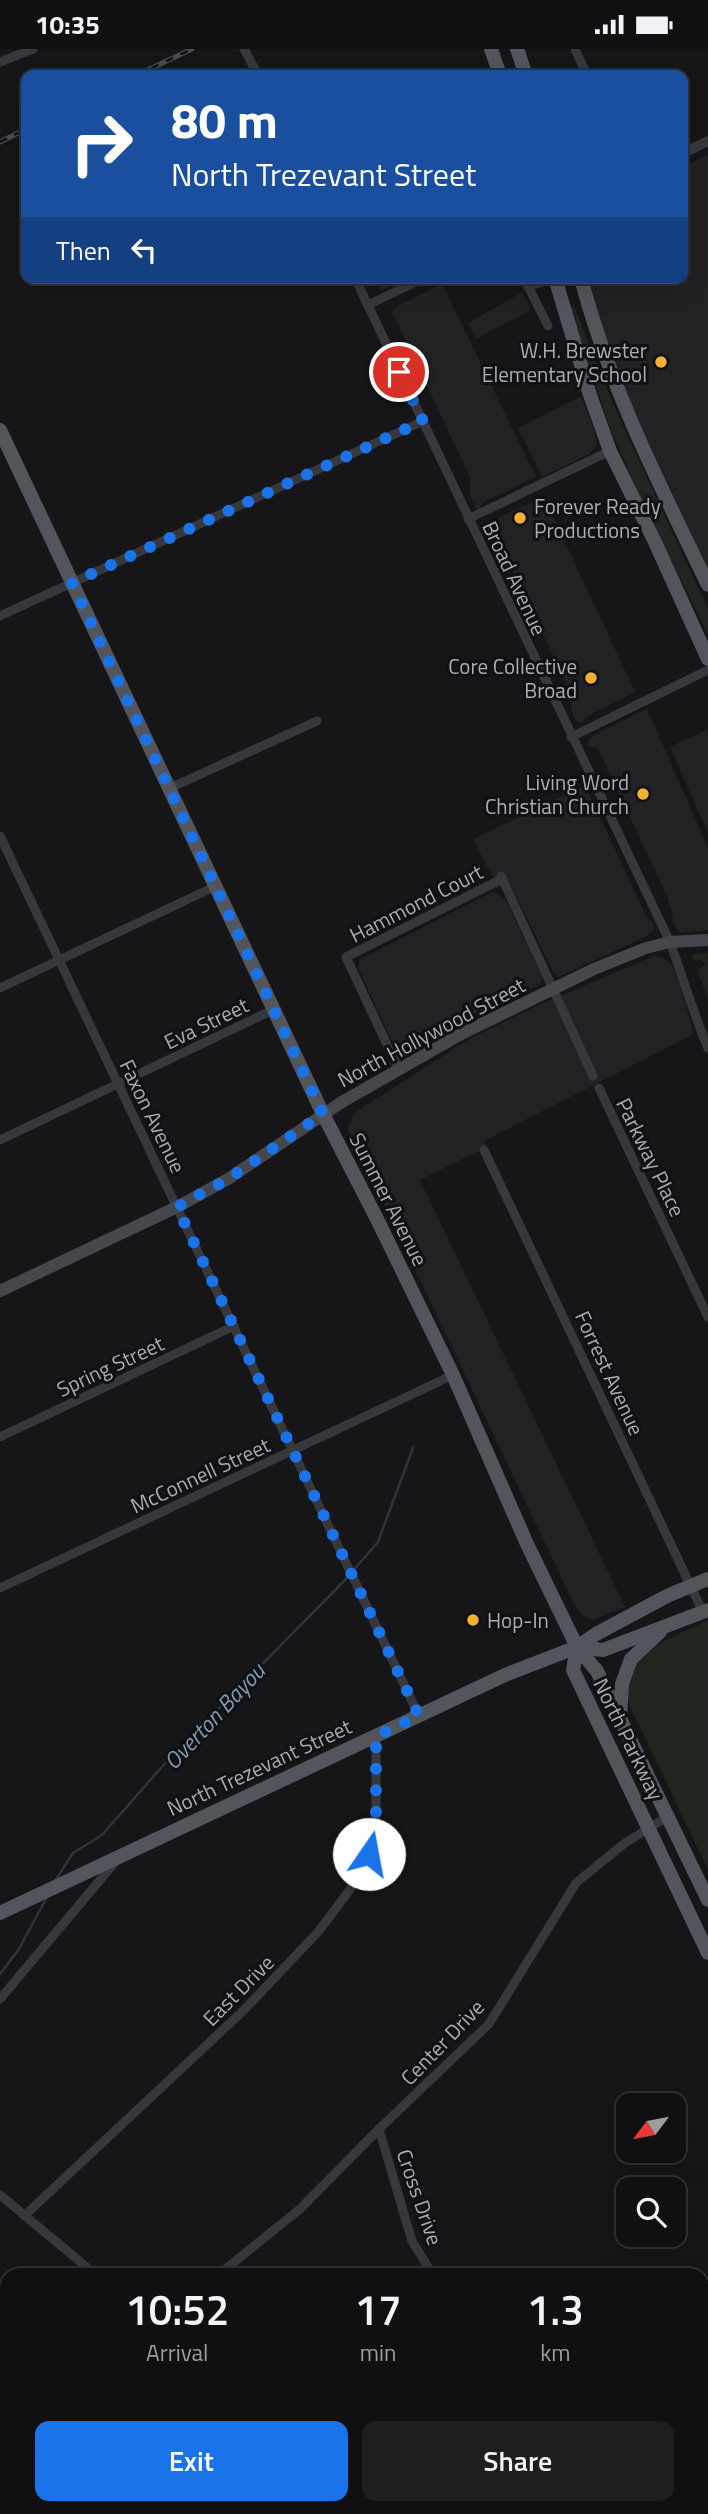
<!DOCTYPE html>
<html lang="en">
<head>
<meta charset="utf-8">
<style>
  :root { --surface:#101012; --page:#1e1e20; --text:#f1f3f6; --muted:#9c9d9f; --line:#303032; --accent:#1a73e8 }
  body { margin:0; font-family:"Titillium Web",sans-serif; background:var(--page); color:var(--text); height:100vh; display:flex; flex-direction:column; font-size:26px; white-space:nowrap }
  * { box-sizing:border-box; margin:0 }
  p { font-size:23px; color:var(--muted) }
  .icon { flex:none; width:38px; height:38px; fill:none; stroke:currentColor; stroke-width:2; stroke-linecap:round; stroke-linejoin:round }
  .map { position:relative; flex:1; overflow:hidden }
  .details { position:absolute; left:0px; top:2219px; width:709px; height:247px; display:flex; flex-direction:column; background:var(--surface); border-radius:21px 21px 0 0; box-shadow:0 7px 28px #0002,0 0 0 2px var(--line) }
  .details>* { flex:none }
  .guide { position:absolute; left:21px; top:21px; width:667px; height:214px; border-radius:14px; box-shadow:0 7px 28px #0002,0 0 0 2px var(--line); background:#1a4fa0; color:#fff; overflow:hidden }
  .needle { width:46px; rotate:238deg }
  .buttons { position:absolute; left:616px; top:2044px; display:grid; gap:14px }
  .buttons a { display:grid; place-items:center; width:70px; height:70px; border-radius:14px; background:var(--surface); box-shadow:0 7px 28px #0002,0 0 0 2px var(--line); font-size:35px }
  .pin { position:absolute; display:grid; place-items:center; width:60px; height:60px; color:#fff; margin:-30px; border:4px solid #fff; border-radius:50%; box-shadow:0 2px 7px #0007 }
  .me { position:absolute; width:77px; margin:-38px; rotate:12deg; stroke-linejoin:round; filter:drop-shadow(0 0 5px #0008) }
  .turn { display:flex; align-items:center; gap:24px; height:147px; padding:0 35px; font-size:32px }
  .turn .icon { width:91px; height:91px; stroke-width:2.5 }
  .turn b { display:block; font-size:49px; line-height:60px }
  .then { display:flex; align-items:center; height:66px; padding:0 35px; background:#0003; gap:14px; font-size:26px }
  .eta { display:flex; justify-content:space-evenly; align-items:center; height:119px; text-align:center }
  .eta b { font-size:42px; font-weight:600; line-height:49px }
  .action { display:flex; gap:14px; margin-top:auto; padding:14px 35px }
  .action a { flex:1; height:80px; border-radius:14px; background:var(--accent); color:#fff; font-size:28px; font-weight:600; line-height:80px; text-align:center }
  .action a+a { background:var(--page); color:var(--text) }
  .status { display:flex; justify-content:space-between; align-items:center; height:49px; padding:0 35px; background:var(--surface); direction:ltr }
  .status svg { height:19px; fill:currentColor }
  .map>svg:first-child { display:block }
  .built { fill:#222225 }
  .green { fill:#1e261f }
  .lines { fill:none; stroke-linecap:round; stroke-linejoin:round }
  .stream { stroke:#2c353c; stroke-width:2.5 }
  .minor { stroke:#37383d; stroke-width:9 }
  .tertiary { stroke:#37383d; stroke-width:10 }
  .secondary { stroke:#45474d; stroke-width:12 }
  .primary { stroke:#53555c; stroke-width:14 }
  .rail-casing { stroke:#4a4c52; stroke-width:5 }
  .rail { stroke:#111113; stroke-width:2.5; stroke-dasharray:8; stroke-linecap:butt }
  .route { stroke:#1a73e8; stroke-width:12; stroke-dasharray:0 21.6 }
  .poi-dot { fill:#f2b134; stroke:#111113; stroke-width:2.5 }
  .labels { text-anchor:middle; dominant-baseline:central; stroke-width:6; stroke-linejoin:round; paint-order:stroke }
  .poi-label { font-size:21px; fill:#a8adb8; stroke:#111113; text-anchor:end }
  .street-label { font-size:21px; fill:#a8adb8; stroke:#111113 }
  .water-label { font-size:23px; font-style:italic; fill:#7f9bb3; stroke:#111113 }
</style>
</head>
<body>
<div class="status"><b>10:35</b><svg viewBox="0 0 49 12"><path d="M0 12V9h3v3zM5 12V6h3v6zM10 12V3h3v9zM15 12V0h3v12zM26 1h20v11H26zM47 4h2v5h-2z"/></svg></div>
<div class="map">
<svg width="708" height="2465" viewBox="0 0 708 2465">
  <rect width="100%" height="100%" fill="#161618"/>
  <g class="built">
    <path d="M708,106V522L627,346L602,280L588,229H682L683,118Z"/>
    <path d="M375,229H414L381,241Z"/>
    <path d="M442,235L536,428L483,453L479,460H476L470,446V428L392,263L397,257Z"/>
    <path d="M522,243L531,261L476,290L468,274Z"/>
    <path d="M581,347L594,380L597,396L588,406L542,428L518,379Z"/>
    <path d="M544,448L635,643L591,665L581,674L577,673L572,664L569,640L500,495L488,483L484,475Z"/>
    <path d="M647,660L708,799V881L680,884L674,875L668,849L598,700L588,696L589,690L593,687Z"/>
    <path d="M708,680V784L670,698Z"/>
    <path d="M585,736L647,869L653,874L654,881L647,887L559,928L553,922L504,823L493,829L473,790Z"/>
    <path d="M495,843L506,851L542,927V932L537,937L444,979L399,1002L396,1001L359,921V911L488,845Z"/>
    <path d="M654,907L662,908L670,914L676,924L694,985L484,1092L487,1098L420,1131L625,1558L593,1571L584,1568L576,1559L348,1080L352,1068L360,1060L471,989L545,953Z"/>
    <path d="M708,2406V2465H575L589,2459H702V2408Z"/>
  </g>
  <g class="green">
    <path d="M574,257L612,353L708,560V586L636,438L610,379L570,258Z"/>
    <path d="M708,904V964L707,947L697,921L705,916L701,910L694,912L691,905Z"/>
    <path d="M708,1571V1821L629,1655C617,1604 672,1590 708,1571Z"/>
  </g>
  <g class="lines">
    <g class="stream">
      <path d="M55,1832L73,1804L102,1786L167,1712L344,1532L378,1493L413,1399"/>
      <path d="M0,1925L19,1900L47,1848"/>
    </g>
    <g class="minor">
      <path d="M244,0L258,26"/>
      <path d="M575,0L587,26"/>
      <path d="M0,13L33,0"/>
      <path d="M355,229L670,893C683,928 693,964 708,999"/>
      <path d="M524,229L548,277"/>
      <path d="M528,238L552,229"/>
      <path d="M368,256L424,229"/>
      <path d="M468,470L610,402"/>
      <path d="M0,567L423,372"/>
      <path d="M571,688L708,621"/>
      <path d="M170,739L317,672"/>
      <path d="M0,787L419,1667"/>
      <path d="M501,827L593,1027"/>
      <path d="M0,939L216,837"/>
      <path d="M398,1019L346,908L502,830"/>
      <path d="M599,1039L708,1268"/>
      <path d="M0,1091L275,960"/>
      <path d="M484,1101L703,1563"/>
      <path d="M0,1388L234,1277"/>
      <path d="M0,1539L453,1326"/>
      <path d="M0,1950L116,1812"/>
      <path d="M379,2080L412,2192L433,2226"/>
      <path d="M0,2146L96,2226"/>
      <path d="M24,2167L243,1962L318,1883L361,1826L376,1784V1687"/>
      <path d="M218,2226L300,2160L379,2080L489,1975L576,1834L625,1794L667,1768"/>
      <path d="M702,2239L708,2237"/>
      <path d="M0,2331L7,2328"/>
      <path d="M305,2459L308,2465"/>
      <path d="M109,2465L122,2459"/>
    </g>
    <path class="tertiary" d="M682,105L708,92"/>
    <path class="secondary" d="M0,1242L177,1158L228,1130L342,1053L461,985L594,920L646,899L670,893L708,891"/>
    <g class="primary">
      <path d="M491,0L500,26"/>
      <path d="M517,0L526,26"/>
      <path d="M555,229L590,346L610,402L655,493L708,610"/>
      <path d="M581,229C609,337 660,436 708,536"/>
      <path d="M0,381L323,1065L377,1170L453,1326L527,1495L577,1598L597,1622L708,1851"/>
      <path d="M577,1598L573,1621L708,1904"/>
      <path d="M577,1598L603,1601L708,1561"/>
      <path d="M620,1668L622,1635L631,1610L660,1583"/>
      <path d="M0,1864L505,1626L577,1598L596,1585L669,1546L708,1530"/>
    </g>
    <g class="rail-casing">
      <g id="rail">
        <path d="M137,26L192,0"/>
        <path d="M0,93L26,80"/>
      </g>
    </g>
    <use href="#rail" class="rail"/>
  </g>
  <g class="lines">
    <path class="route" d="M369,1805L376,1784V1687L419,1667L177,1158L228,1130L323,1065L72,534L423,372L399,323"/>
  </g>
  <g class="poi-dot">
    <circle cx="661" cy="313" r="7"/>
    <circle cx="520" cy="469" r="7"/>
    <circle cx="591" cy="629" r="7"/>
    <circle cx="643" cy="745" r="7"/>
    <circle cx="473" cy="1571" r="7"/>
  </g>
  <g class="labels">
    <g class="poi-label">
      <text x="647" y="301">W.H. Brewster<tspan x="647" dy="24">Elementary School</tspan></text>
      <text x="534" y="457" text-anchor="start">Forever Ready<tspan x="534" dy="24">Productions</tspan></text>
      <text x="577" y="617">Core Collective<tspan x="577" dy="24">Broad</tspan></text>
      <text x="629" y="733">Living Word<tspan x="629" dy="24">Christian Church</tspan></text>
      <text x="487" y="1571" text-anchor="start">Hop-In</text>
    </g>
    <g class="street-label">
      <text transform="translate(515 529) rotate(65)">Broad Avenue</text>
      <text transform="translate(416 854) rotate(-27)">Hammond Court</text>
      <text transform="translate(206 974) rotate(-26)">Eva Street</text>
      <text transform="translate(431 983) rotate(-28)">North Hollywood Street</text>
      <text transform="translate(153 1067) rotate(64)">Faxon Avenue</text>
      <text transform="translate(651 1108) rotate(64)">Parkway Place</text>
      <text transform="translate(389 1150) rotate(63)">Summer Avenue</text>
      <text transform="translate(110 1317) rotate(-25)">Spring Street</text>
      <text transform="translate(610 1324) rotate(65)">Forrest Avenue</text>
      <text transform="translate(200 1426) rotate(-25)">McConnell Street</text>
      <text transform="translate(629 1690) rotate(64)">North Parkway</text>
      <text transform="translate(259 1718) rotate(-25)">North Trezevant Street</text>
      <text transform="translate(238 1941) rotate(-45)">East Drive</text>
      <text transform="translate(442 1993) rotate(-46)">Center Drive</text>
      <text transform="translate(420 2148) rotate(71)">Cross Drive</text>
    </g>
    <g class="water-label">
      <text transform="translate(214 1667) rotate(-47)">Overton Bayou</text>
    </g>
  </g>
</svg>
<div class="buttons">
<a><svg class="needle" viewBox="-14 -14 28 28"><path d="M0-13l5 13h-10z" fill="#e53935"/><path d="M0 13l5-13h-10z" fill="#9c9d9f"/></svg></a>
<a><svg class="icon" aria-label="search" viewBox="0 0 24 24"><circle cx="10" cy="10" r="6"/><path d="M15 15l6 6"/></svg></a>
</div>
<div class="pin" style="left:399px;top:323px;background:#d93025"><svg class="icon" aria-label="arrive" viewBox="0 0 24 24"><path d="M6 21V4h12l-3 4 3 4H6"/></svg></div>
<svg class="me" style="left:369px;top:1805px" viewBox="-20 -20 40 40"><circle r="19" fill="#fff"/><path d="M0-13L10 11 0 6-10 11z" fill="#1a73e8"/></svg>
<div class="guide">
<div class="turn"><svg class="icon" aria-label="right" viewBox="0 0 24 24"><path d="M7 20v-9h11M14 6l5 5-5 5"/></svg><div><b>80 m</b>North Trezevant Street</div></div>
<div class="then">Then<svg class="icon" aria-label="left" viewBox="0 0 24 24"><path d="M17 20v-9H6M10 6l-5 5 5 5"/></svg></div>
</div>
<section class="details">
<div class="eta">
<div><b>10:52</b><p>Arrival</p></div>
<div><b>17</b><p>min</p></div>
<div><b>1.3</b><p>km</p></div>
</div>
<div class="action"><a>Exit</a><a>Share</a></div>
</section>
</div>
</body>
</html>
